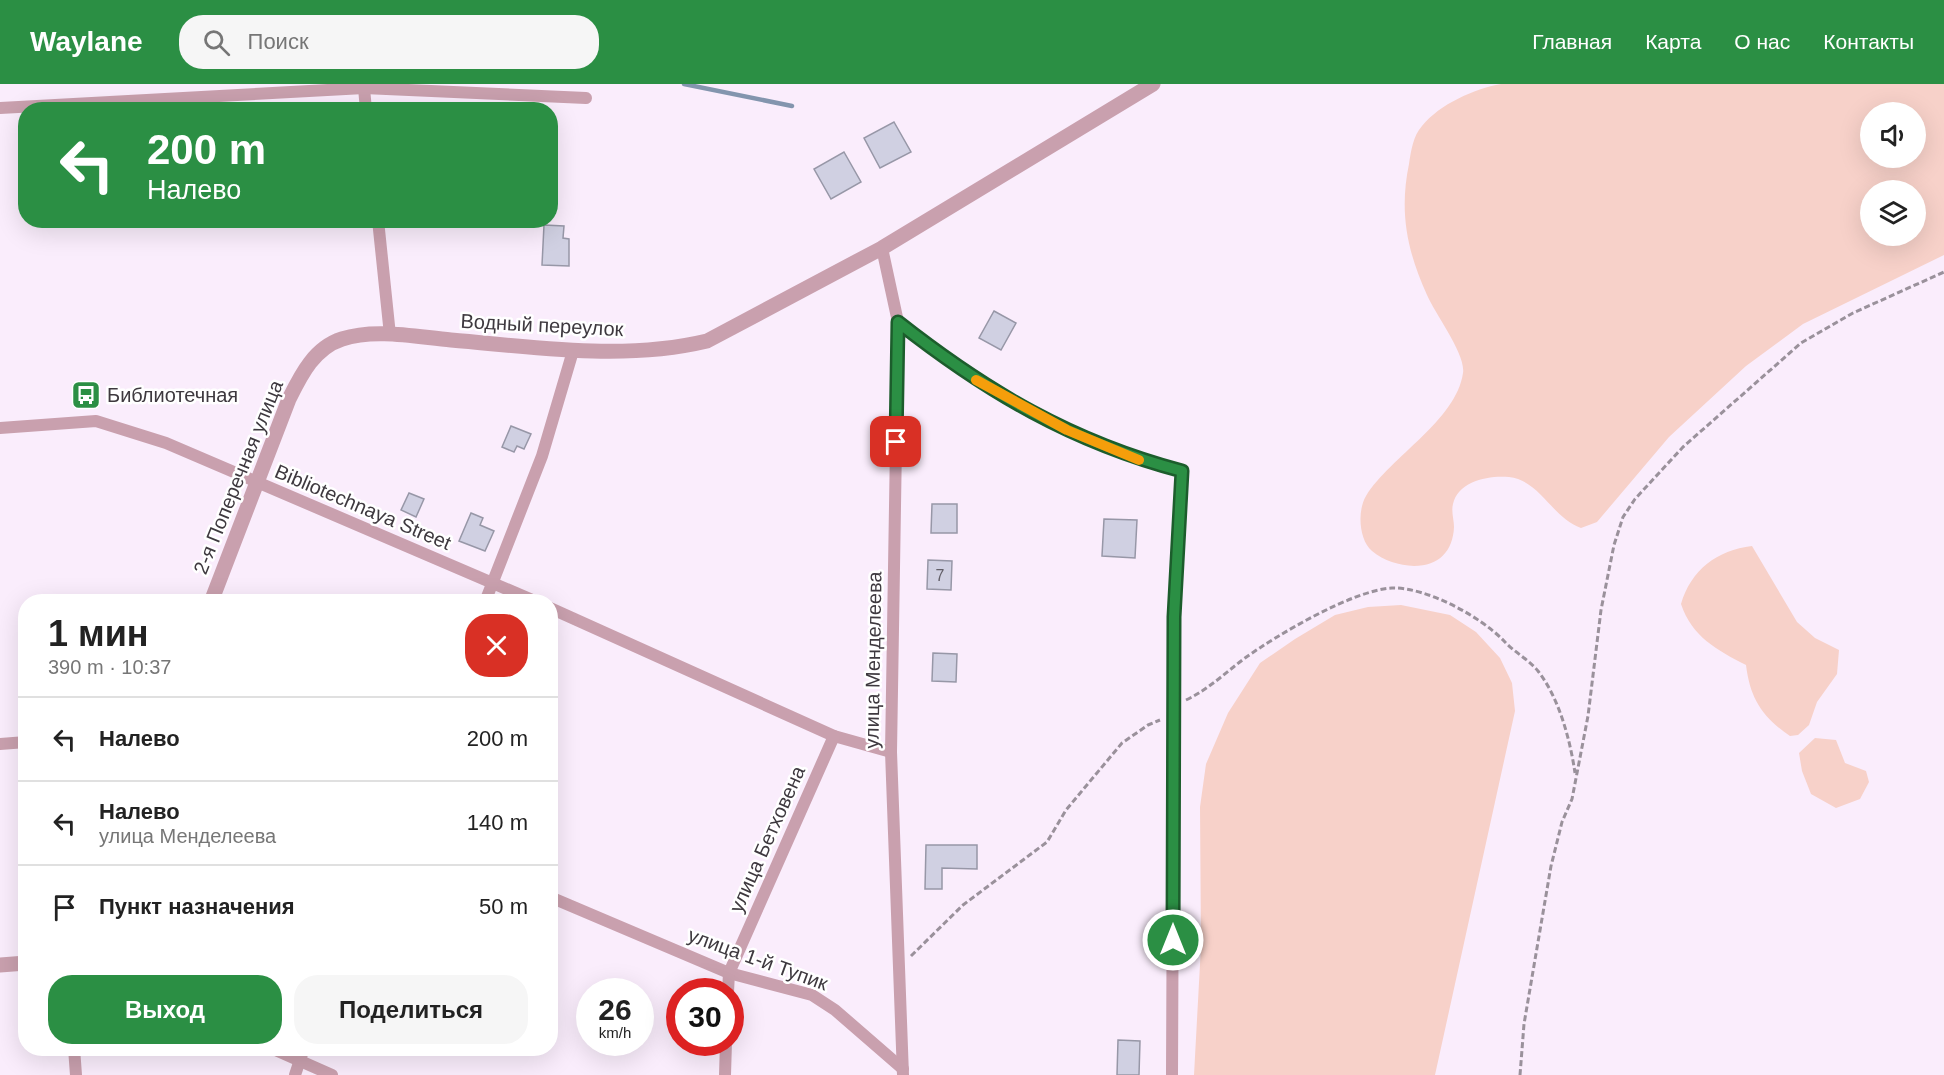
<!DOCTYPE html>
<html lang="ru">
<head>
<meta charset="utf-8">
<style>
  :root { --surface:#fff; --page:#f6f6f6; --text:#222; --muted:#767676; --line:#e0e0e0; --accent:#2b8f44 }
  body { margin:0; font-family:Helvetica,sans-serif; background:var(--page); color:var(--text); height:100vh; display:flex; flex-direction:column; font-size:22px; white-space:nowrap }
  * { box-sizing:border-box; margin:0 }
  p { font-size:20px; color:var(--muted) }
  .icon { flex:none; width:33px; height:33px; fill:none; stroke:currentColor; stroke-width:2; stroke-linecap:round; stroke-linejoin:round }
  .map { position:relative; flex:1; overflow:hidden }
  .sheet { position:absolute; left:18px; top:510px; width:540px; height:462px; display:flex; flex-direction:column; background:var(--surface); border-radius:24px; box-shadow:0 6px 24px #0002 }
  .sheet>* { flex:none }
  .hud { position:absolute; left:18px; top:18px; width:540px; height:126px; border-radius:24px; box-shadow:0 6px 24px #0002; background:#2b8f44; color:#fff; overflow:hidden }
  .buttons { position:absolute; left:1860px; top:18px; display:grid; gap:12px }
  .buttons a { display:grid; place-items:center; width:66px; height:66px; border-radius:50%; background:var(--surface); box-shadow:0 6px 24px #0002; font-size:30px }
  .speed { position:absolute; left:576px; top:894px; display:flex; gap:12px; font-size:30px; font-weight:700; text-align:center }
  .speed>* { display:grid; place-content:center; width:78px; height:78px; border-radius:50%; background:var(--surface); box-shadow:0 6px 24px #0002; line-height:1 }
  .speed small { font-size:15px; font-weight:400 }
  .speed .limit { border:9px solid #d22; background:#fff; color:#111 }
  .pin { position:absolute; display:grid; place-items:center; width:51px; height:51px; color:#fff; margin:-26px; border-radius:12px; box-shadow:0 3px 9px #0006 }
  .me { position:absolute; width:66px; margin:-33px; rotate:0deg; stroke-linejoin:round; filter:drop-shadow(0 0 4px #0008) }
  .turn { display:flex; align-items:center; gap:21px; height:126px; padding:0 30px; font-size:27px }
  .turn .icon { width:78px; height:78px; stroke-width:2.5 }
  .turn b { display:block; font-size:42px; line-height:51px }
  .round { display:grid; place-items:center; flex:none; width:63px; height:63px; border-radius:24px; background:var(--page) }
  .overview { display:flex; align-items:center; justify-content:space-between; height:102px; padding:0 30px }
  h1 { font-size:36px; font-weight:700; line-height:45px }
  .cta { display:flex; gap:12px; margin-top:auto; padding:12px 30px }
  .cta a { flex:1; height:69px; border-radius:24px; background:var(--accent); color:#fff; font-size:24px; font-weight:700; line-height:69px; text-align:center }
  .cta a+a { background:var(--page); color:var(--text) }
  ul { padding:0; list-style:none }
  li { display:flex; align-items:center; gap:18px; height:84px; padding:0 30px; border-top:2px solid var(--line) }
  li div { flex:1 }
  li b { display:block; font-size:22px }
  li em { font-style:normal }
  header { display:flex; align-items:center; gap:36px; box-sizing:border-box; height:84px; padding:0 30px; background:var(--accent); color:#fff }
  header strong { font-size:28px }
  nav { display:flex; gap:33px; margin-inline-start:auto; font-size:21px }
  .search { width:420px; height:54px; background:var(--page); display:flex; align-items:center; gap:15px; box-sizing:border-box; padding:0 21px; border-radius:24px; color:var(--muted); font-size:22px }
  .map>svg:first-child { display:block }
  .green { fill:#f7d1c9; fill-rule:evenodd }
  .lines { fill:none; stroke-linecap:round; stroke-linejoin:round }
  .stream { stroke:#8395ae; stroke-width:4.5 }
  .building { fill:#d0d0e2; stroke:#9797a7; stroke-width:1.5 }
  .path { stroke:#9a919b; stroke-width:3; stroke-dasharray:6 3; stroke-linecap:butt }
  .minor { stroke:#c9a0ae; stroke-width:12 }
  .tertiary { stroke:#c9a0ae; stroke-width:15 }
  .route-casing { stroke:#1c5d2c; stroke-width:15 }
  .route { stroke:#2b8f44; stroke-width:10 }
  .slow { stroke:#f59e0b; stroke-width:10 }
  .labels { text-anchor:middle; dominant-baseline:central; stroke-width:5; stroke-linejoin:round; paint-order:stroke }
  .number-label { font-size:16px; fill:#625f68 }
  .street-label { font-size:20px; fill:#3e393f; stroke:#fff }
  .poi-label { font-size:20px; fill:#3e393f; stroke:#fff; text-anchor:start }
</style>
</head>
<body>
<header>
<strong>Waylane</strong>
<div class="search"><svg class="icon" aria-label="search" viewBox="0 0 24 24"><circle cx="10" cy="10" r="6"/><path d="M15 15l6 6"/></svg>Поиск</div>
<nav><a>Главная</a><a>Карта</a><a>О нас</a><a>Контакты</a></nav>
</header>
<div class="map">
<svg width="1944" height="991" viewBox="0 0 1944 991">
  <rect width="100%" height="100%" fill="#faedfc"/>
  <g class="green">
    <path d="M1501,0H1944V171L1803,240L1746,282L1669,353L1597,438L1581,444C1551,433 1541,397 1509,393C1489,391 1458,397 1453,420C1451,427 1454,436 1454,443C1453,467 1439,482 1414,482C1399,481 1384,477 1372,467C1359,456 1357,427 1366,412C1391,372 1456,337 1463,289C1466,270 1435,230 1427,211C1407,167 1399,128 1409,80C1411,67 1413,52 1422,42C1440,20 1474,5 1501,0ZM1870,28H1916V74H1870ZM1870,106H1916V152H1870Z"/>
    <path d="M1752,462L1797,538L1815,554L1839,566L1837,590L1817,618L1809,641L1798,651L1790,652C1762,633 1750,614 1746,581C1717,566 1692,553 1681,520C1691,486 1717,466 1752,462Z"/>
    <path d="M1401,521L1450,531L1476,548L1500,574L1512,599L1515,627L1435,991H1194L1201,862L1200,723L1206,680L1228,629L1260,579L1295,555L1335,531L1368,523Z"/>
    <path d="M1815,654L1836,656L1845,679L1866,687L1869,698L1860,715L1836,724L1811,710L1802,687L1799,669Z"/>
  </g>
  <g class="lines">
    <path class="stream" d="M684,0L792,22"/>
  </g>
  <g class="building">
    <path d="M894,38L911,68L880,84L864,54Z"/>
    <path d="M844,68L861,98L831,115L814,85Z"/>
    <path d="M544,141L564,142L563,154L569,155V182L542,181Z"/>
    <path d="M994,227L1016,239L1001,266L979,254Z"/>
    <path d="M511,342L531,350L524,365L517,362L514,368L502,363Z"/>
    <path d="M409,409L424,415L416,433L401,426Z"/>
    <path d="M932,420H957V449H931Z"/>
    <path d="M471,429L483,434L480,441L494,447L485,467L459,457Z"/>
    <path d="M1104,435L1137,436L1135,474L1102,472Z"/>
    <path d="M928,476L952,477L951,506L927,505Z"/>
    <path d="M933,569L957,570L956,598L932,597Z"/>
    <path d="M926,761H977V785L942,784V805H925Z"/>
    <path d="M1118,956L1140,957L1139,991H1117Z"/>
  </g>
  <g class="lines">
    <g class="path">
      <path d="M1186,616C1209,605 1225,589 1245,574C1277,551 1353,506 1392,504C1426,503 1480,532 1504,557C1514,568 1528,575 1538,587C1559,614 1570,655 1575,689"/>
      <path d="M911,872L963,821L1047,758L1066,726L1122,659L1148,641L1160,636"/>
      <path d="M1520,991L1524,940L1551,782L1562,738L1572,715L1588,632L1601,526L1614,461L1623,433L1635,415L1683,363L1801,259L1853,229L1944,188"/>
    </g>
    <g class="minor">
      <path d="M364,4L366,26"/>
      <path d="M0,24L364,4L586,14"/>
      <path d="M378,136L390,251"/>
      <path d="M882,164L898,238L891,668L903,991"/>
      <path d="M898,238C985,307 1074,360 1182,387L1174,533L1172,991"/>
      <path d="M0,344L96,337L166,359L537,518"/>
      <path d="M485,518L542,372L573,267"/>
      <path d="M550,524L834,652L891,668"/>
      <path d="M0,660L26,658"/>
      <path d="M550,813L729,889L812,911L835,926L903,985"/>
      <path d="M728,908L729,889L834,652"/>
      <path d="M74,964L76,991"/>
      <path d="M271,964L332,991"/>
      <path d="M295,991L304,964"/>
      <path d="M725,991L726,958"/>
    </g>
    <g class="tertiary">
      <path d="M211,518L289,315C301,291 314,264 342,255C375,244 417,253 451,256C536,263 623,277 707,257L882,164L1153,0"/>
      <path d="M0,881L26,879"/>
    </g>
  </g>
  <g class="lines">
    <g class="route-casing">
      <path id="route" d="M896,358L898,238C987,308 1072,358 1182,387L1174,533L1173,856"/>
    </g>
    <use href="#route" class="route"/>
    <path class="slow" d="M976,296L1067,346L1139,376"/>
  </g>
  <defs>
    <g id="bus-square" transform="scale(1.5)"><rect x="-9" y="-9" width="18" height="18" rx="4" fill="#2b8f44" stroke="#fff"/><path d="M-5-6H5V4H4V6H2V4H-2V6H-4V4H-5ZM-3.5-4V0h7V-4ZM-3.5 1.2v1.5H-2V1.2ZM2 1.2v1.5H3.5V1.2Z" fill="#fff"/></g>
  </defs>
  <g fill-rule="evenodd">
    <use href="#bus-square" x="86" y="311"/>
  </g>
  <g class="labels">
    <g class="number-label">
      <text x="940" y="491">7</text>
    </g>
    <g class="street-label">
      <text transform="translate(542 241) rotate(3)">Водный переулок</text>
      <text transform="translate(238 393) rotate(-68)">2-я Поперечная улица</text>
      <text transform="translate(363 423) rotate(23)">Bibliotechnaya Street</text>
      <text transform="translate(873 576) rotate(-89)">улица Менделеева</text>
      <text transform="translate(767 755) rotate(-66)">улица Бетховена</text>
      <text transform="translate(758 875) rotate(20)">улица 1-й Тупик</text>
    </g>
    <g class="poi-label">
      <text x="107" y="311">Библиотечная</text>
    </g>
  </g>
</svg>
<div class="buttons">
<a><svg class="icon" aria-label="sound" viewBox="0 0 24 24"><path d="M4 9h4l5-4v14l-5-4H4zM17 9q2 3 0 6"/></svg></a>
<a><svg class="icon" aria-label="layers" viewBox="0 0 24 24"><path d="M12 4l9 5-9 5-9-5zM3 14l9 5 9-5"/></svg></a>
</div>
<div class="speed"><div>26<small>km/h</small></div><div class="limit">30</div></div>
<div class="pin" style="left:896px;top:358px;background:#d93025"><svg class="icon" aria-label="arrive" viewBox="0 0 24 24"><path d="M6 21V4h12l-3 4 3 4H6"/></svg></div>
<svg class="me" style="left:1173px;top:856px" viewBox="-20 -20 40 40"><circle r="17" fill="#2b8f44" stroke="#fff" stroke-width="3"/><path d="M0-11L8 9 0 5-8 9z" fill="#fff"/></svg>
<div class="hud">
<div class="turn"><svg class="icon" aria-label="left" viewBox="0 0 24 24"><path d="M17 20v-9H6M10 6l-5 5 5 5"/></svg><div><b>200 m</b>Налево</div></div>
</div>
<section class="sheet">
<div class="overview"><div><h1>1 мин</h1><p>390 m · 10:37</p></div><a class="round" style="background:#d93025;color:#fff"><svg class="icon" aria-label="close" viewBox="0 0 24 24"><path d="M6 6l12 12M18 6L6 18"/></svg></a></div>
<ul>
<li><svg class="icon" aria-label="left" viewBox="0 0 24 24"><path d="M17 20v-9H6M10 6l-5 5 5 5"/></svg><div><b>Налево</b></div><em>200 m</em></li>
<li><svg class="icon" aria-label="left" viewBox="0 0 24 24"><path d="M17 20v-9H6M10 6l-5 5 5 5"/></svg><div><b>Налево</b><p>улица Менделеева</p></div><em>140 m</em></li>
<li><svg class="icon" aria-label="arrive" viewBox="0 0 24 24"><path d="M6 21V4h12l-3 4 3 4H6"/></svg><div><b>Пункт назначения</b></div><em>50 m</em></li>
</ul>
<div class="cta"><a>Выход</a><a>Поделиться</a></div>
</section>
</div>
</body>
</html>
